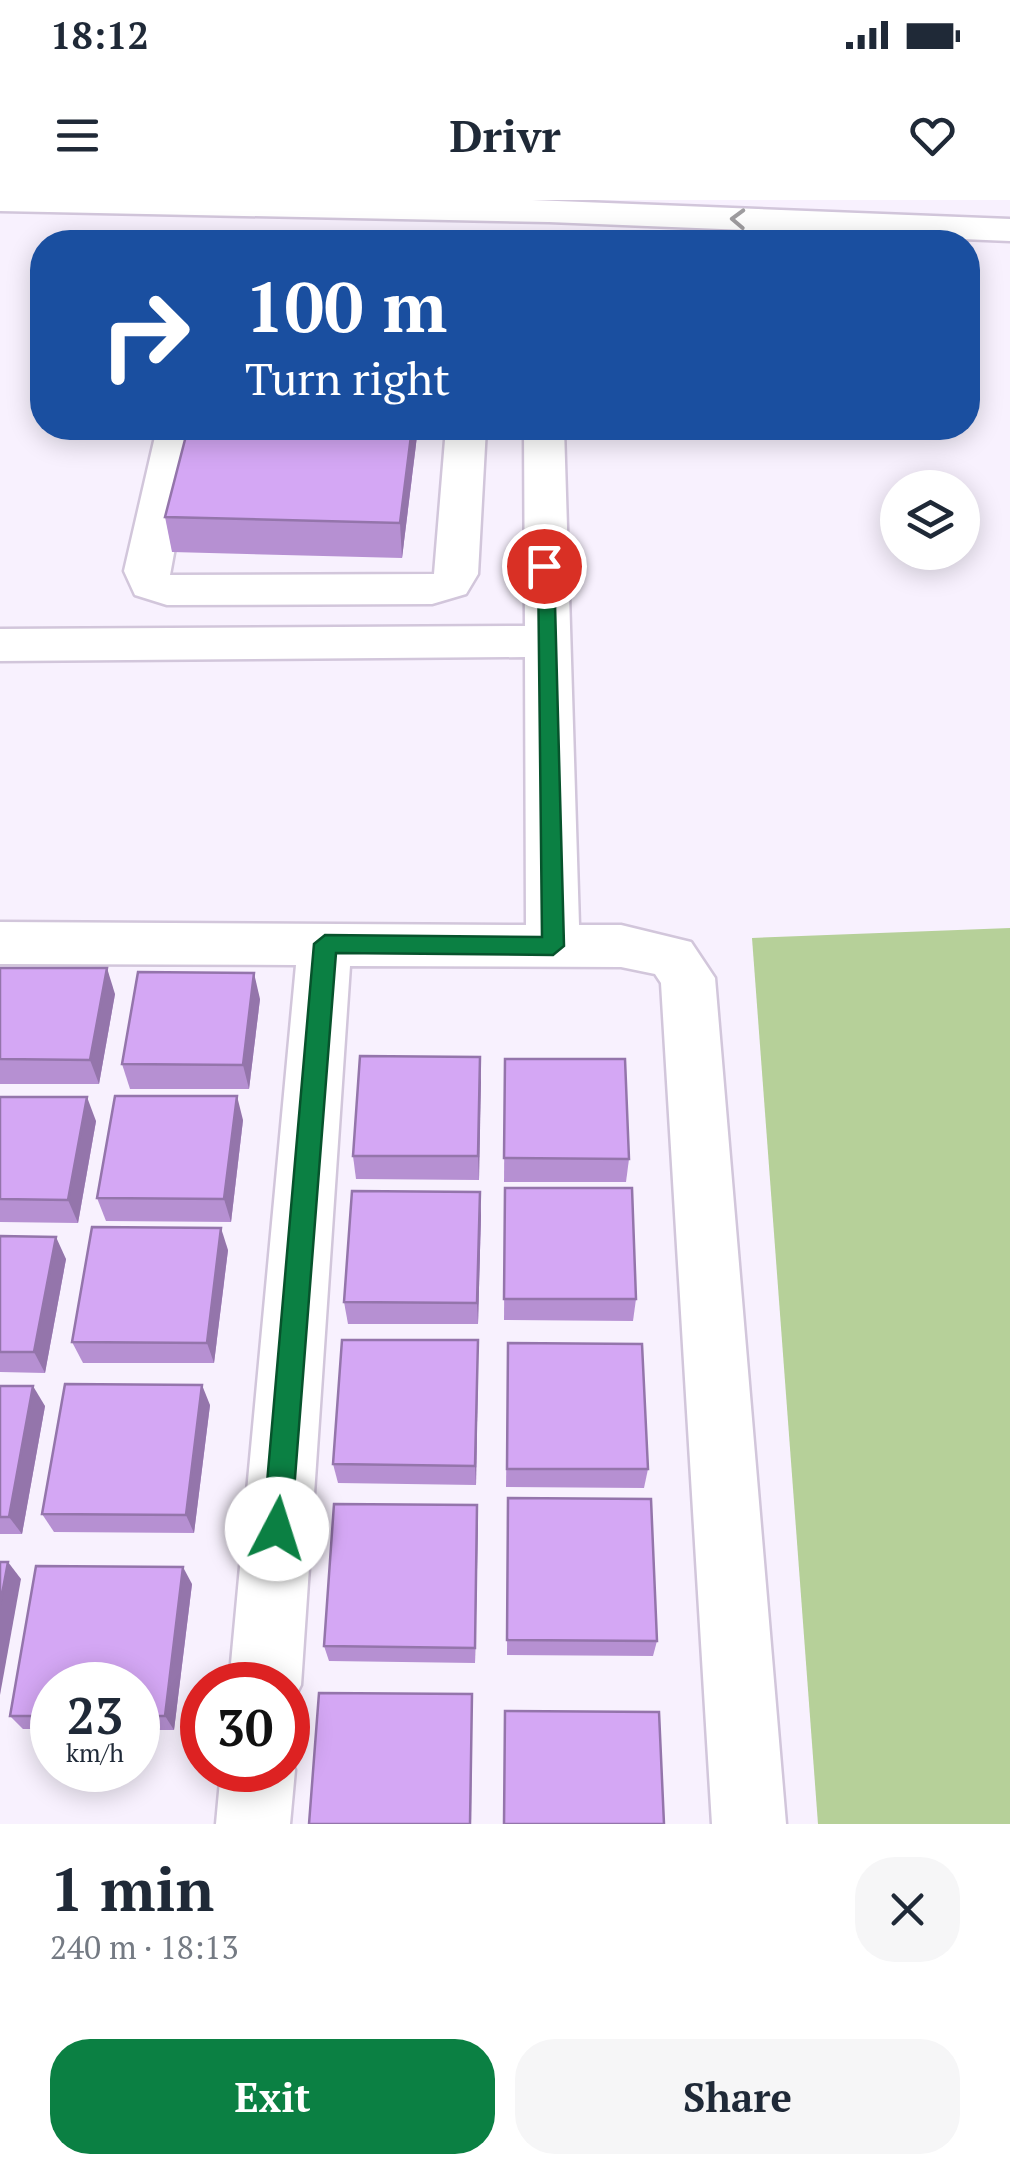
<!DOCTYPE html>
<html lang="en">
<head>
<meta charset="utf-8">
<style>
  :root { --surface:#fff; --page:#f6f6f7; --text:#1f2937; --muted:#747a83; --accent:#0b8043 }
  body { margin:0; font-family:"PT Serif",serif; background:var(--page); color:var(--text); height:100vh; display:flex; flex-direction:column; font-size:38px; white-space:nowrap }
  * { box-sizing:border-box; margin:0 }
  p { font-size:32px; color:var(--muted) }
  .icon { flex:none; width:55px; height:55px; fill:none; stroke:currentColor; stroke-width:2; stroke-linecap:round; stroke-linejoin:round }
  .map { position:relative; height:1624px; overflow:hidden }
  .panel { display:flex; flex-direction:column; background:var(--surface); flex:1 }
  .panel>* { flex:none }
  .guide { position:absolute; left:30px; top:30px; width:950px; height:210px; border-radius:40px; box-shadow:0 5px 25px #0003; background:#1a4fa0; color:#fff; overflow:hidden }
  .tools { position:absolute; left:880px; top:270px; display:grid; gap:20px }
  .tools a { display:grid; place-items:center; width:100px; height:100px; border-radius:50%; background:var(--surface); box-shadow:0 5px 25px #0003; font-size:50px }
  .speed { position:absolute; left:30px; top:1462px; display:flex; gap:20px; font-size:50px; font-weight:700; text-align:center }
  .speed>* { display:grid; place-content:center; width:130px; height:130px; border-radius:50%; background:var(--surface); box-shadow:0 5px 25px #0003; line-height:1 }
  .speed small { font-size:25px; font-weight:400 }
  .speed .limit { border:15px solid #d22; background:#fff; color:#111 }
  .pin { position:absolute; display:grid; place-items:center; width:85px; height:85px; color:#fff; margin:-42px; border:5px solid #fff; border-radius:50%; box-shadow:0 2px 10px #0007 }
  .me { position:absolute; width:110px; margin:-55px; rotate:5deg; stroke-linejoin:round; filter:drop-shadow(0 0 8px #0008) }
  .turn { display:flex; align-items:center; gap:35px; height:210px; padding:0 50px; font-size:45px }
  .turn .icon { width:130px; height:130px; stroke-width:2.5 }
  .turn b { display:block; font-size:70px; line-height:85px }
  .round { display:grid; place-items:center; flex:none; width:105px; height:105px; border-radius:40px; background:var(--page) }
  .headline { display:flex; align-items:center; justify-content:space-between; height:170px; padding:0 50px }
  h1 { font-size:60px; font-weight:800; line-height:75px }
  .button { display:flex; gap:20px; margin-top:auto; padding:20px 50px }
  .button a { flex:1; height:115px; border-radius:40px; background:var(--accent); color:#fff; font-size:40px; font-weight:800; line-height:115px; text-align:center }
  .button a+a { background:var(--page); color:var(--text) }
  .status { display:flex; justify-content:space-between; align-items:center; height:70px; padding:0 50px; background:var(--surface); direction:ltr }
  .status svg { height:28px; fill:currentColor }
  header { display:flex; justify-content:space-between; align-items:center; height:130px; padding:0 50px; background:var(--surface); font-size:45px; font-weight:800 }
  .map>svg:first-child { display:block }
  .green { fill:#b6d099 }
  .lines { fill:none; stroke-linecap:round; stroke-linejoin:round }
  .minor-casing { stroke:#d2c6db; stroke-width:5 }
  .minor { fill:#fff; fill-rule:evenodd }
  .wall { fill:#b690d2 }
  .shaded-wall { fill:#9475ab }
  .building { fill:#d4a7f4; stroke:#9475ab; stroke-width:2.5 }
  .oneway { stroke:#9f9da0 }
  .route { fill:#0b8043; stroke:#07532c; stroke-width:2.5 }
</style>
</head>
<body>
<div class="status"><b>18:12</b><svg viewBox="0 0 49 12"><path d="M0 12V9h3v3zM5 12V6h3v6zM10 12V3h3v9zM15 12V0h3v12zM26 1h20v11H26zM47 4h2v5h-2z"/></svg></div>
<header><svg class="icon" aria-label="menu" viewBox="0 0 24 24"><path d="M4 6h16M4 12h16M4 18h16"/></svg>Drivr<svg class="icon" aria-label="heart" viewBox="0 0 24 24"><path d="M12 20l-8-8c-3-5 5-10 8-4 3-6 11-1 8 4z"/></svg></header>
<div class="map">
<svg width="1010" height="1624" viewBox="0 0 1010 1624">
  <rect width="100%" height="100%" fill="#f8f1fe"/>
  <path class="green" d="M1010,728V1624H818L752,738Z"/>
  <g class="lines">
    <g class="minor-casing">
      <g id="minor">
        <path d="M0,0H532L1010,19V41L549,22L0,11Z"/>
        <path d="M157,228H197L170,375L434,374L446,228H486L478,374L466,394L432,404L167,405L135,395L124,371Z"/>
        <path d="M524,228H564L579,725H621L691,742L715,778L786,1624H712L661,783L655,774L621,767L350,766L301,1485L288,1511V1485H229L296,765L0,764V722L526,725L525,457L0,461V429L525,426Z"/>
        <path d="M288,1553L295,1570L290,1624H216L221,1570H288Z"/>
      </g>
    </g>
    <use href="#minor" class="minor"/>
  </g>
  <g class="wall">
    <path d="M418,228L402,358L172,352L165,317Z"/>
    <path d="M0,768L115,794L99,884H0Z"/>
    <path d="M260,799L249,889H130L122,864Z"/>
    <path d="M480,857L479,980L356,979L353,956Z"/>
    <path d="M505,859L629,959L626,982H504Z"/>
    <path d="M0,897L96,921L78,1023L0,1022Z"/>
    <path d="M243,920L231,1022L106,1021L97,998Z"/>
    <path d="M505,988L636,1099L633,1121L504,1120Z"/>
    <path d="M481,1015L478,1124H348L344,1102Z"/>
    <path d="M0,1036L66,1059L45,1173L0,1172Z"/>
    <path d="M228,1050L214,1163H83L72,1142Z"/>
    <path d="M508,1143L648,1269L644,1288L506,1287Z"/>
    <path d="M478,1161L476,1285L338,1283L333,1264Z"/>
    <path d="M0,1186L45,1206L22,1334H0Z"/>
    <path d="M210,1205L194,1333L54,1332L42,1314Z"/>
    <path d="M508,1298L657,1441L653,1456L507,1455Z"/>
    <path d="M477,1305L475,1463L329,1461L324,1446Z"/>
    <path d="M192,1384L174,1530H138V1485H52V1529H23L10,1516Z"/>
  </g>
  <g class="shaded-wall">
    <path d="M412,228H418L402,358L400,323Z"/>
    <path d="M107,768L115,794L99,884L90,860Z"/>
    <path d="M254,773L260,799L249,889L243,865Z"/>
    <path d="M480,857L481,882L479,980L478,956Z"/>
    <path d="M237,896L243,920L231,1022L224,999Z"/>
    <path d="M87,897L96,921L78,1023L68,1000Z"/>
    <path d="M480,992L481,1015L478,1124L477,1103Z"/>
    <path d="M221,1028L228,1050L214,1163L207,1143Z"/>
    <path d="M56,1037L66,1059L45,1173L34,1152Z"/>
    <path d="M478,1140V1161L476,1285L475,1266Z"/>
    <path d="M202,1185L210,1205L194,1333L186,1315Z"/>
    <path d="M33,1186L45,1206L22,1334L9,1317Z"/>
    <path d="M477,1305L478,1323L475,1463V1448Z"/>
    <path d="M8,1362L21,1379L0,1495V1405Z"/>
    <path d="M183,1367L192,1384L174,1530L165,1516Z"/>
    <path d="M472,1494L471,1624H470Z"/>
  </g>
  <g class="building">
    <path d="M188,228H412L400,323L165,317Z"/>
    <path d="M0,768H107L90,860L0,859Z"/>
    <path d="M138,772L254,773L243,865L122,864Z"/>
    <path d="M360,856L480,857L478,956H353Z"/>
    <path d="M505,859H625L629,959L504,958Z"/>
    <path d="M115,896H237L224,999L97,998Z"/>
    <path d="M0,897H87L68,1000L0,999Z"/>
    <path d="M505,988H632L636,1099H504Z"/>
    <path d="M352,991L480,992L477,1103L344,1102Z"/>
    <path d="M92,1027L221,1028L207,1143L72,1142Z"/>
    <path d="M0,1036L56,1037L34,1152H0Z"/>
    <path d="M342,1140H478L475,1266L333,1264Z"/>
    <path d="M508,1143L642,1144L648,1269H507Z"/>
    <path d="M65,1184L202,1185L186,1315L42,1314Z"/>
    <path d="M0,1186H33L9,1317H0Z"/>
    <path d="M508,1298L651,1299L657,1441L507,1440Z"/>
    <path d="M334,1304L477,1305L475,1448L324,1446Z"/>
    <path d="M0,1362H8L0,1405Z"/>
    <path d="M36,1366L183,1367L165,1516H138V1485H52V1516H10Z"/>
    <path d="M319,1493L472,1494L470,1624H309Z"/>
    <path d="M505,1511L659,1512L664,1624H504Z"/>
  </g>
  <defs><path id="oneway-chevron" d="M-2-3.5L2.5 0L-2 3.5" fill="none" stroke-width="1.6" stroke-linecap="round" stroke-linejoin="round" transform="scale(2.5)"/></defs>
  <use class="oneway" href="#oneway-chevron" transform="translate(738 19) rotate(-178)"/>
  <path class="route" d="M538,362L554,366L564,746L553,755L336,753L291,1329L287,1339L277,1343L267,1339L263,1329L314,744L325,735L542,737Z"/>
</svg>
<div class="tools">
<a><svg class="icon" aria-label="layers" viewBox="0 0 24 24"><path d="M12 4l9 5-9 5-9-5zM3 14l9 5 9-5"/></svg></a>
</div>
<div class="speed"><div>23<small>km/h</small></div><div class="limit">30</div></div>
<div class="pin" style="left:544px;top:366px;background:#d93025"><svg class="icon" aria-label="arrive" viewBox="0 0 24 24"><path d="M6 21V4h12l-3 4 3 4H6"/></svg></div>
<svg class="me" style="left:277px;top:1329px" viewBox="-20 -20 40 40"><circle r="19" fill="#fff"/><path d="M0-13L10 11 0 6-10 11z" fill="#0b8043"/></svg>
<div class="guide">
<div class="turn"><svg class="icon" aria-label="right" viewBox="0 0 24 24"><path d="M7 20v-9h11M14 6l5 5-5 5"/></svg><div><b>100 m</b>Turn right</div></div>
</div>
</div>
<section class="panel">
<div class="headline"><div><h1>1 min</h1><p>240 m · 18:13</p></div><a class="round"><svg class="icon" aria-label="close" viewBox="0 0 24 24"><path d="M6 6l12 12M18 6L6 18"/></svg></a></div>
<div class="button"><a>Exit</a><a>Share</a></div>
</section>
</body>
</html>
